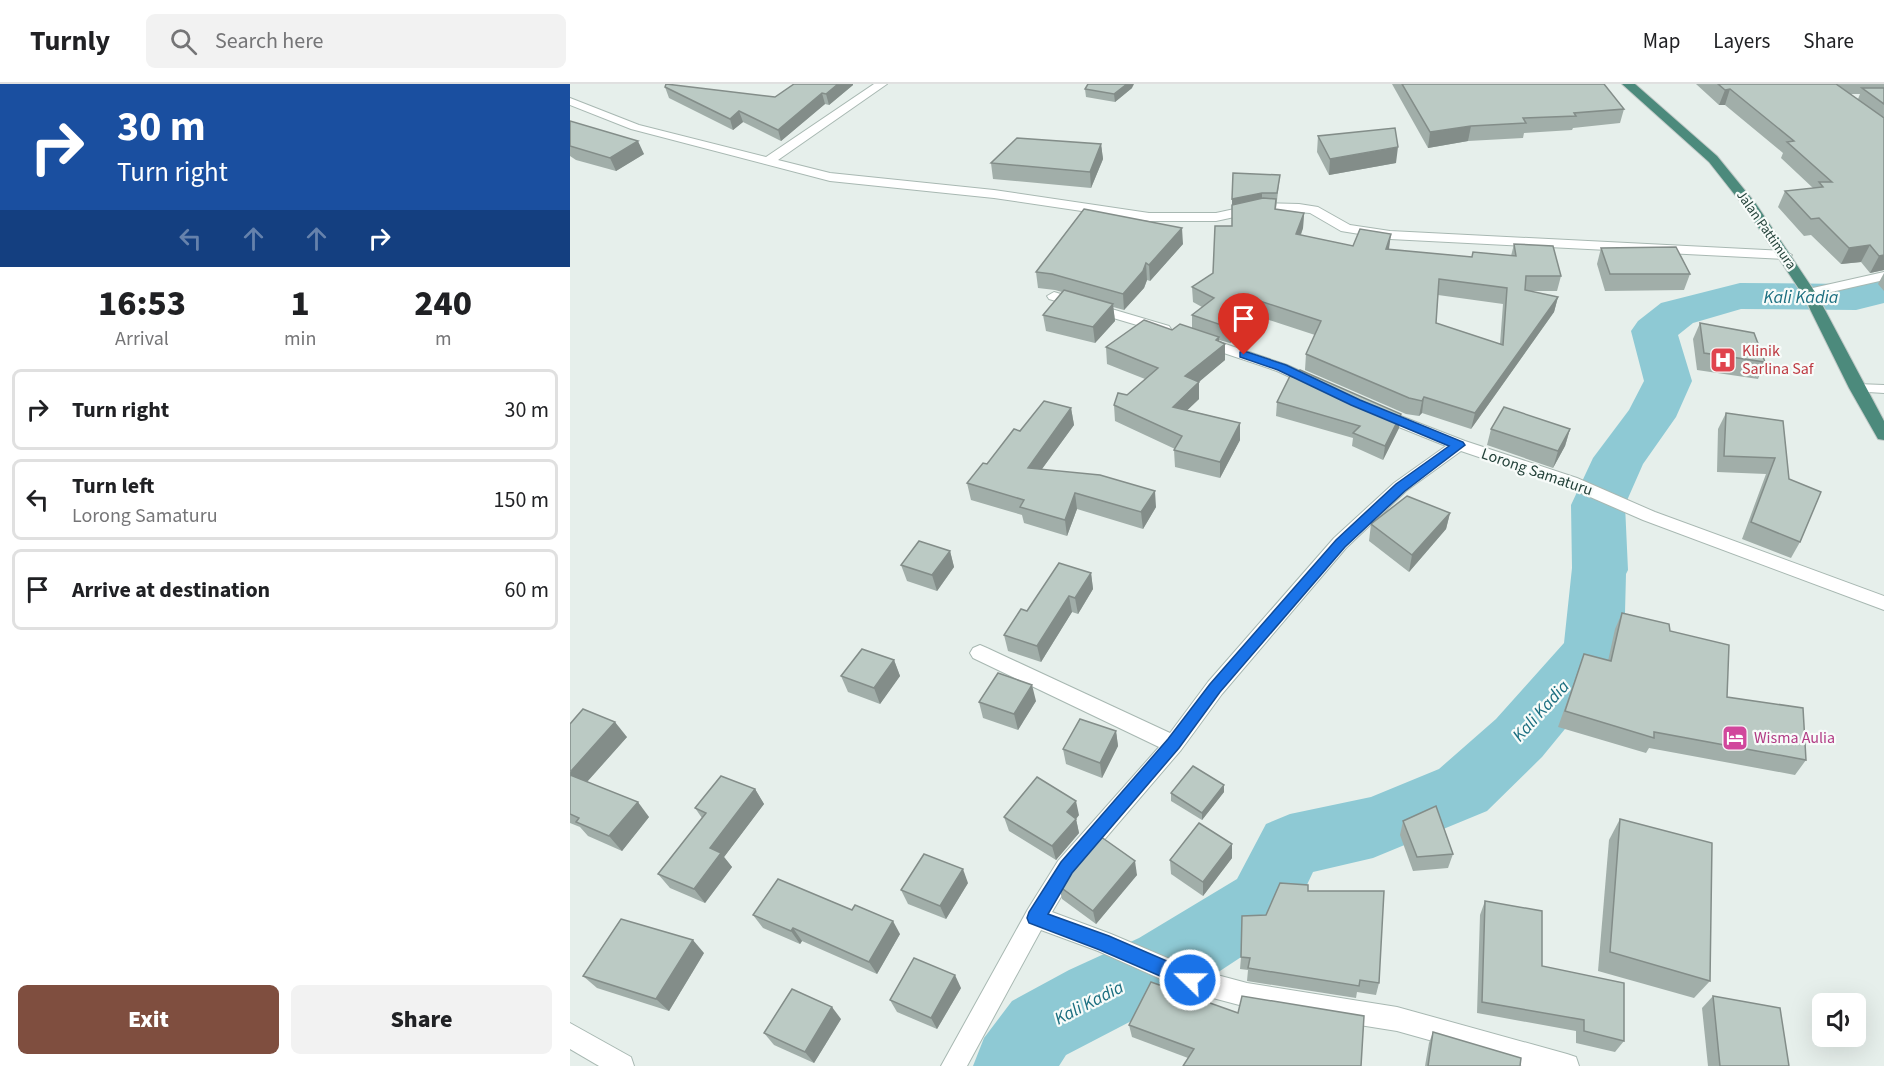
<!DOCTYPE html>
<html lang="en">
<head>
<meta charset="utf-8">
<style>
  :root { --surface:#fff; --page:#f2f2f2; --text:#202124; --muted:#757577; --line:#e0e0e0; --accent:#7f4e3f }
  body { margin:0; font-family:"Source Sans 3",sans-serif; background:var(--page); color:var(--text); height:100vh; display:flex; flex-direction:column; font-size:22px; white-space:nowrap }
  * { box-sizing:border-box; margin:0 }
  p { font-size:20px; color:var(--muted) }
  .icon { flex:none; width:33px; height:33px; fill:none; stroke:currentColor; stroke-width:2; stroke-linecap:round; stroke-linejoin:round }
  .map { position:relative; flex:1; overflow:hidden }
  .details { display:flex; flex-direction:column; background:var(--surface); width:570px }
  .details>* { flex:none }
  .banner { background:#1a4fa0; color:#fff; overflow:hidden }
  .controls { position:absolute; left:1242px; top:909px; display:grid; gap:12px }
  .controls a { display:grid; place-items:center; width:54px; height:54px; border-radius:9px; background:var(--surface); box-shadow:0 6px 24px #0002; font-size:30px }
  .pin { position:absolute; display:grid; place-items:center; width:51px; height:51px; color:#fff; margin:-62px -26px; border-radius:50% 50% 50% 0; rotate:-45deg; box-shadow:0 0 6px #0007 }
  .pin .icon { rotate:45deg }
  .me { position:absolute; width:66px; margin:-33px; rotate:292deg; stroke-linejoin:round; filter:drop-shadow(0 0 4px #0008) }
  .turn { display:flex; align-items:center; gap:21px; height:126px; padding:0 18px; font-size:27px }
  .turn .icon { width:78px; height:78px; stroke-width:2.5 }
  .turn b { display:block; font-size:42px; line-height:51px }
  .lanes { display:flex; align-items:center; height:57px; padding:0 18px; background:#0003; justify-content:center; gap:30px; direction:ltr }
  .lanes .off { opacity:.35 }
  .eta { display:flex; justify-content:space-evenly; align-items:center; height:102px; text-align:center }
  .eta b { font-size:36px; font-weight:800; line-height:42px }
  .primary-button { display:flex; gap:12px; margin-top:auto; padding:12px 18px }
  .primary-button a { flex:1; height:69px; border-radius:9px; background:var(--accent); color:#fff; font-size:24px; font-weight:800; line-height:69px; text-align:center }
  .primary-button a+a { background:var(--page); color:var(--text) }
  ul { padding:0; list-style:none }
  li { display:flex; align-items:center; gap:18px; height:81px; margin:0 12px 9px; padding:0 6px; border:3px solid var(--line); border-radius:9px }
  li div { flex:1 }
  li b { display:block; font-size:22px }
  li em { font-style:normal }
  header { display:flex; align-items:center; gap:36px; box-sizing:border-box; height:84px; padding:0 30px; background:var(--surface); border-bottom:2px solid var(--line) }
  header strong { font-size:28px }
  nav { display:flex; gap:33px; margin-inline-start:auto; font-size:21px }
  .search { width:420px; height:54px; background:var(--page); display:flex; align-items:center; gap:15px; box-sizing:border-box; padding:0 21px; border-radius:9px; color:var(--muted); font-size:22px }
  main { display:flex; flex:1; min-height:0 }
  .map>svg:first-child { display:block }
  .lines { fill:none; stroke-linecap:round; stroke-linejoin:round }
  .river { fill:#8ec9d4; fill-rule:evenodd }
  .service-casing { stroke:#a8b8b2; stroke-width:2 }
  .minor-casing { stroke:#a8b8b2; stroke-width:2 }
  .trunk-casing { stroke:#c2cac8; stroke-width:2 }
  .service { fill:#fff; fill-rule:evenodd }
  .minor { fill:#fff; fill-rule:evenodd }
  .trunk { fill:#4c8a7c; fill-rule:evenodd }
  .wall { fill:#a1aea9; fill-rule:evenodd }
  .shaded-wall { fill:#838d89 }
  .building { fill:#bbcac4; stroke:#838d89; stroke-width:1.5; fill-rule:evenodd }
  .route { fill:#1a73e8; stroke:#114b97; stroke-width:1.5 }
  .labels { text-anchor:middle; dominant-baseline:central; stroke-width:4.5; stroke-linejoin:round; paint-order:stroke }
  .far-street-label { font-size:14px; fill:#24423a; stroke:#f7fbf9 }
  .health-label { font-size:16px; fill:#be3a42; stroke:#f7fbf9; text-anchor:start }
  .street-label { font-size:16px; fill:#24423a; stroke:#f7fbf9 }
  .hotel-label { font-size:16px; fill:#b23c85; stroke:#f7fbf9; text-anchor:start }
  .water-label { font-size:18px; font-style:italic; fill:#1c6f80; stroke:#f7fbf9 }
</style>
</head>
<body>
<header>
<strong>Turnly</strong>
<div class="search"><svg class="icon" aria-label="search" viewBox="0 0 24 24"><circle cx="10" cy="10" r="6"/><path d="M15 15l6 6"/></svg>Search here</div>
<nav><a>Map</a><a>Layers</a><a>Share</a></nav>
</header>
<main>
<section class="details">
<div class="banner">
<div class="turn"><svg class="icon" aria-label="right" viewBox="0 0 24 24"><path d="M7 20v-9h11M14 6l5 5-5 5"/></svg><div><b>30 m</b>Turn right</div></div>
<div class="lanes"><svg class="icon off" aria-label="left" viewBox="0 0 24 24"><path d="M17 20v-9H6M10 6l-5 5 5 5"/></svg><svg class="icon off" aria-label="ahead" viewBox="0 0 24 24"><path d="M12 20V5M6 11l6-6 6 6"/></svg><svg class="icon off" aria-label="ahead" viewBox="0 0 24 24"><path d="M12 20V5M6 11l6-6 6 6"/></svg><svg class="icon" aria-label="right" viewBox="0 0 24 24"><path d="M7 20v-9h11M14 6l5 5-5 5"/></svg></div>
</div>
<div class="eta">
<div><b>16:53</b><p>Arrival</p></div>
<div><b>1</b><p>min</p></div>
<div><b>240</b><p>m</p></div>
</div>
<ul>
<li><svg class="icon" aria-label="right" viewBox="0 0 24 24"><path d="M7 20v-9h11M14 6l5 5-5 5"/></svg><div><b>Turn right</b></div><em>30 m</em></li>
<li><svg class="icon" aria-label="left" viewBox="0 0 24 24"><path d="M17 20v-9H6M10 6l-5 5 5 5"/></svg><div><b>Turn left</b><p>Lorong Samaturu</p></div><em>150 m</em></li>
<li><svg class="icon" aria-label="arrive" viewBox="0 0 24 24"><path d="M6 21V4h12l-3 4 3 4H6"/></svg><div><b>Arrive at destination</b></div><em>60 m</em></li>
</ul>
<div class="primary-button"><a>Exit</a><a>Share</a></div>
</section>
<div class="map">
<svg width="1314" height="982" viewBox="0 0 1314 982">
  <rect width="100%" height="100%" fill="#e6efeb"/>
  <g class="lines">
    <path class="river" d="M1314,192V219L1286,226L1171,225L1123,239L1108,251L1122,297L1106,333L1073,380L1055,421L1058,486L1056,490L1054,567L1045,584L972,673L917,727L803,774L743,788L717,843L621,906L496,971L489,982H403L414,954L442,917L499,886L569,854L667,795L696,740L720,730L801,713L869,685L926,635L994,559L1002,484L1001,421L1023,374L1059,326L1074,297L1061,247L1068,237L1091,219L1170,199L1284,200Z"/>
    <g class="service-casing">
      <path id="service" d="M1287,300L1314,301V309L1282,307L1281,304L1282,301Z"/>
    </g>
    <g class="minor-casing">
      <g id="minor">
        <path d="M304,0H317L208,76L260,89L424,106L579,129H646L692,119L729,120L748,123L780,141L820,147L1215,167L1222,171L1215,175L820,155L771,147L740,129L729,128L692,127L646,137H579L424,114L260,97L61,45L0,21V14L69,41L196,73Z"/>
        <path d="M1314,188V196L1239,213L1232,209L1234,206Z"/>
        <path d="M484,208L599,242L601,245L594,249L479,215L477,212Z"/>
        <path d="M632,252L717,281L754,298L757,301L754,304H744L707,287L627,260L625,257L627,254Z"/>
        <path d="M810,324L895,357L1007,394L1085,428L1314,512V526L1073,436L995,402L891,367L836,407L776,464L652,610L611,666L504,791L482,828L541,850L621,884L677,899L827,923L997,970L1006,973L1009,982H952L827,947L677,923L620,908L528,867L471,846L397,982H371L458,825L488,777L589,663L403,574L400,569L403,564L410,561L417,564L600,649L638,598L764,454L824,399L876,362L804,333L802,329L804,325Z"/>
        <path d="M0,939L61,973L64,982H29L0,965Z"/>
      </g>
    </g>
    <g class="trunk-casing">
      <path id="trunk" d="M1052,0H1065L1147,72L1186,120L1247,211L1314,337V356L1308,355L1279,304L1233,211L1176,125L1139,78Z"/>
    </g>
    <use href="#service" class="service"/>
    <use href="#minor" class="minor"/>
    <use href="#trunk" class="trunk"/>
  </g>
  <g class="wall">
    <path d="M224,0H283V1L259,21L255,20L211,57L173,38L163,46L99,14L95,3L205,13Z"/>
    <path d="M822,0H1034L1054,25L1050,39L1003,44L1002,46L954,49L953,54L898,57L858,64Z"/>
    <path d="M1126,0H1314V186L1300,189L1291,178L1271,180L1241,151L1234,152L1208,123L1215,107L1243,104L1211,74L1213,69L1155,21H1149ZM1280,10H1290L1288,15Z"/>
    <path d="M562,4L545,18L516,13L515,5Z"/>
    <path d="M0,37L74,70L46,87L6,76L0,72Z"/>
    <path d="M748,52L826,79L759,91L747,68Z"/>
    <path d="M531,60L533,75L521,104L423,95L421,79Z"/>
    <path d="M663,89L710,91L706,125L734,129L733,144L731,151L783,162L902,173L941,172L944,160L991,192L987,207H959L988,213L984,228L901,345L852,329L849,332L836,330L735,286L736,270L745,251L687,232L660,259L649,256V257L655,260V276L628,298L629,315L617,326L670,339V356L650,394L605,383L604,366L605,365L545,337L544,321L557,311L575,295L537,280L536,263L602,246L622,244V231L632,223L623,218L622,203L643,189L662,142ZM868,211L933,220L930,260L866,239Z"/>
    <path d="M613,160L580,197L577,196L574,204L554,226L543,223L545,237L525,259L476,247L473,231L492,208L485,206L468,204L466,188Z"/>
    <path d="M1031,164L1120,190L1114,206L1035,207L1027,180Z"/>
    <path d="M1314,189V207L1308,200Z"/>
    <path d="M1130,239L1195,278L1188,295L1127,286L1123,255Z"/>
    <path d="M707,318L831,330L829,344L813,376L782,362L783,354L706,332Z"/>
    <path d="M501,324L504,341L472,385L586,423L573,445L507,425L497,452L454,439L452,431L401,416L397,399L450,347Z"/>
    <path d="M1156,329L1213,337L1219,395L1230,458L1221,474L1172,455L1196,390L1147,388L1148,345Z"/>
    <path d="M921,345H1000L995,362L983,384L917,361Z"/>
    <path d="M880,429L876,445L839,488L799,457L801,440Z"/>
    <path d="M380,467L384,483L367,507L337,497L331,481Z"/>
    <path d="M521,489L523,505L508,530L502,528L471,578L438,567L434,551L457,527Z"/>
    <path d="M1052,529L1100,547L1157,613L1236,676L1225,691L1079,664L1076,669L988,643L1014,570L1038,577L1045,545Z"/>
    <path d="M324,576L330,592L310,620L278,608L271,592Z"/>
    <path d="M466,617L448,646L413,634L409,618Z"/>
    <path d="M0,640L57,653L17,698L79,733L52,767L18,752L10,743L0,739Z"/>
    <path d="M546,647L548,662L532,694L496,680L493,665Z"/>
    <path d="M185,705L194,720L154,773L162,783L135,819L100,804L88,790L132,734L125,724Z"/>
    <path d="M654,708L632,736L601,717V709Z"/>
    <path d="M509,731L506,735L509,749L486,776L439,747L434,733Z"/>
    <path d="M1050,735L1140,897L1124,914L1028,887L1039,756Z"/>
    <path d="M833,737L883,770L878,784L843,787L830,751Z"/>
    <path d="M662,760V774L633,812L601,790L600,776Z"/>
    <path d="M505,776L567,791L526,840L492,815L489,802L506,782Z"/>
    <path d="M398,799L376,835L338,820L331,806Z"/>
    <path d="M738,807L809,899L806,911L787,908L786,914L677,897L678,886L670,885L671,873L696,831Z"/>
    <path d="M915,817L972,882L1054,957L1045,968L1006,959V947L907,929L910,831Z"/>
    <path d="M183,831L330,850L307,890L232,857L230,860L193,844Z"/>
    <path d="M134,869L99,927L27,904L13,892Z"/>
    <path d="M391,904L367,945L327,928L320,916Z"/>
    <path d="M1143,912L1219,982H1138L1132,924Z"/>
    <path d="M271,935L244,979L204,961L194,949Z"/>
    <path d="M559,941L791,982L618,974L562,953Z"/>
    <path d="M863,948L950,982H855L859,959Z"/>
  </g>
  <g class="shaded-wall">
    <path d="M268,0H283V1L259,21L256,10Z"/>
    <path d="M557,0H564L562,4L545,18L544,10Z"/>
    <path d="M1160,5L1155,21H1149L1155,6Z"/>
    <path d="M252,9L255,20L211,57L208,46Z"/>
    <path d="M169,27L173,38L163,46L160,35Z"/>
    <path d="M901,42L898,57L858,64L860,48Z"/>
    <path d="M68,57L74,70L46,87L40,74Z"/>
    <path d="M531,60L533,75L521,104L520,88Z"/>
    <path d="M828,63L826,79L759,91L760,75Z"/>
    <path d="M692,109V117L662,123V115Z"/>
    <path d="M734,129L733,144L725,165L726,150Z"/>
    <path d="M612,144L613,160L580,197L579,181Z"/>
    <path d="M821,150L819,165H816Z"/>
    <path d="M1300,161L1291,178L1271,180L1279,164Z"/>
    <path d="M1314,171V186L1300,189L1309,172Z"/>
    <path d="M576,179L577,196L574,204L554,226L553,210Z"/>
    <path d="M988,213L984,228L901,345L905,329Z"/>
    <path d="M687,216V232L660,259V244Z"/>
    <path d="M543,220L545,237L525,259L523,243Z"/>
    <path d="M649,253V264L655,260V276L616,309L615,292Z"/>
    <path d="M629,298V315L604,339L603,323Z"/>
    <path d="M854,313L852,329L849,332L852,317Z"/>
    <path d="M501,324L504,341L461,400L458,384Z"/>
    <path d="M831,330L829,344L813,376L815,362Z"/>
    <path d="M670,339V356L650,394V378Z"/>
    <path d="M1000,345L995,362L983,384L988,367Z"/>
    <path d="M585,407L586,423L573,445L571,428Z"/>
    <path d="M505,409L507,425L497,452L495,436Z"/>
    <path d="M880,429L876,445L839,488L842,471Z"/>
    <path d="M380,467L384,483L367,507L362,491Z"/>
    <path d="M521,489L523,505L508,530L505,514Z"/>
    <path d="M499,512L502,528L471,578L467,562Z"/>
    <path d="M324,576L330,592L310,620L304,604Z"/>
    <path d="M462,601L466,617L448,646L444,630Z"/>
    <path d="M45,638L57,653L15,700L0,691L2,686Z"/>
    <path d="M546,647L548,662L532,694L530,679Z"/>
    <path d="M654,701V708L632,736V729Z"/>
    <path d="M185,705L194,720L154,773L162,783L135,819L124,805L140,764Z"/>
    <path d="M506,717L509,731L502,740L506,735L509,749L486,776L482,762L497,728Z"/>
    <path d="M68,718L79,733L52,767L39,752Z"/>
    <path d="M662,760V774L633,812V798Z"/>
    <path d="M565,777L567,791L526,840L523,827Z"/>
    <path d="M393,785L398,799L376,835L370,822Z"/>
    <path d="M323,837L330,850L307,890L299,878Z"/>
    <path d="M223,844L232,857L230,860L221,847Z"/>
    <path d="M123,856L134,869L99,927L86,915Z"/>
    <path d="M385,891L391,904L367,945L361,934Z"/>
    <path d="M262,923L271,935L244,979L235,968Z"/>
  </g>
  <g class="building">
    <path d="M96,0L205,13L224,0H268L256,10L252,9L208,46L169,27L160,35L95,3Z"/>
    <path d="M518,0H557L544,10L515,5Z"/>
    <path d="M832,0H1034L1054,25L1004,29L1006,32L953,34L956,39L901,42L860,48Z"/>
    <path d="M1148,0H1266L1314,34V171L1309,172L1300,161L1279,164L1249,134L1241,135L1215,107L1253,103L1249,98H1262L1217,58L1224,57L1160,5L1155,6Z"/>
    <path d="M1292,4H1314V20Z"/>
    <path d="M0,37L68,57L40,74L0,62Z"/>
    <path d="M825,44L828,63L760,75L748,52Z"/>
    <path d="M447,54L531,60L520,88L421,79Z"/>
    <path d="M663,89L710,91L707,109H692L662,115Z"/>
    <path d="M693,114L706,115L705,125L734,129L726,150L783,162L790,145L821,150L816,165L902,173L903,168L946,172L944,160L983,162L991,192H956L955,206L988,213L905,329L854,313L852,317L839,314L736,270L751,237L687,216L660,244L622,231L644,214L622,203L643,189L645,142H662V121ZM869,195L937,204L933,261L866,239Z"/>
    <path d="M514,125L612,144L579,181L576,179L573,187L553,210L482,190L466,188Z"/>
    <path d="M1106,163L1120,190H1040L1031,164Z"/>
    <path d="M494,206L543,220L523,243L473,231Z"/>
    <path d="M574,236L602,246L610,240L649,253L646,256L655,260L615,292L629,298L603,323L670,339L650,378L604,366L612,352L544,321L548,309L557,311L588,284L536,263Z"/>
    <path d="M1130,239L1184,249L1195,278L1134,269Z"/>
    <path d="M730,286L831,330L815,362L783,349L790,342L707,318L720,292L726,294Z"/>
    <path d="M474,317L501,324L458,384L530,391L585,407L571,428L505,409L495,436L450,423L454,416L397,399L413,379L417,380L444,345L450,347Z"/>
    <path d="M934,323L1000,345L988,367L921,345Z"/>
    <path d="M1156,329L1213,337L1219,395L1251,408L1230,458L1181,438L1205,374L1154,372Z"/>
    <path d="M837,412L880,429L842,471L801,440Z"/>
    <path d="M349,457L380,467L362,491L331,481Z"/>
    <path d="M489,479L521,489L505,514L499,512L467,562L434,551L451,525L457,527Z"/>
    <path d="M1052,529L1099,540L1100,547L1159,561L1157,613L1233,624L1236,676L1084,648V654L995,627L1014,570L1041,577Z"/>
    <path d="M292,565L324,576L304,604L271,592Z"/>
    <path d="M428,589L462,601L444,630L409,618Z"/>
    <path d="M13,625L45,638L2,686H3L0,690V640Z"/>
    <path d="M510,635L546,647L530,679L493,665Z"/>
    <path d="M623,682L654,701L632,729L601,709Z"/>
    <path d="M0,691L68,718L39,752L6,738L9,734L0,730Z"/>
    <path d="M151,692L185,705L140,764L151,769L124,805L88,790L136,729L125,724Z"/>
    <path d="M467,693L506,717L497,728L506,735L482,762L434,733Z"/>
    <path d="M866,722L883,770L847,773L833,737Z"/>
    <path d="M1050,735L1142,759L1140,897L1040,868Z"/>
    <path d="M629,739L662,760L633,798L600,776Z"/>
    <path d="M527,750L565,777L523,827L489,802L509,778L505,776Z"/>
    <path d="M354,770L393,785L370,822L331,806Z"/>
    <path d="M208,795L282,826L285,821L323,837L299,878L223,844L221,847L183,831Z"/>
    <path d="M710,799L738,801V807H814L809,899L790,896L789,902L678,884L680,874L671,873L672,832L696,831Z"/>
    <path d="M915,817L972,827V882L1054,899V957L1014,947V936L912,918Z"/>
    <path d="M51,835L123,856L86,915L13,892Z"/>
    <path d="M344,874L385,891L361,934L320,916Z"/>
    <path d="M581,898L668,929L672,912L794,932L791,982H613L624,965L559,941Z"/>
    <path d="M222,905L262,923L235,968L194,949Z"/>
    <path d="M1143,912L1210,924L1219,982H1150Z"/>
    <path d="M863,948L951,974L950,982H858Z"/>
  </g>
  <path class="route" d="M674,267L716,281L790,316L893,358L895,361L835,407L775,463L650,608L609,664L502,789L478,830L539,852L627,890L629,896L627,902L620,905L530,866L459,839L457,834L459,828L491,778L598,655L640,600L766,456L826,400L879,362L781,321L708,286L670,273V268Z"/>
  <defs>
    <g id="hospital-square" transform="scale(1.35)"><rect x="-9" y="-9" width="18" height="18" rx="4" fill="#e0444e" stroke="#f7fbf9"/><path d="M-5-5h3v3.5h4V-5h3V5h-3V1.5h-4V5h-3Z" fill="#fff"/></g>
    <g id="hotel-square" transform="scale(1.35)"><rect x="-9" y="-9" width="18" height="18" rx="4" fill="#d1479c" stroke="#f7fbf9"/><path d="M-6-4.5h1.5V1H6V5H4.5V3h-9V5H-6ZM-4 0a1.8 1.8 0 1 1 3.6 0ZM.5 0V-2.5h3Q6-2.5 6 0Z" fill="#fff"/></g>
  </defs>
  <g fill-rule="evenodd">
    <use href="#hospital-square" x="1153" y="276"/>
    <use href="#hotel-square" x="1165" y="654"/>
  </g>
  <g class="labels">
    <g class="far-street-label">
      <text transform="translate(1196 146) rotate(55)">Jalan Pattimura</text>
    </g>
    <g class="health-label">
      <text x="1172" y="267">Klinik<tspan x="1172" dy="18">Sarlina Saf</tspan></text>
    </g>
    <g class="street-label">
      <text transform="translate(967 388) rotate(19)">Lorong Samaturu</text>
    </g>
    <g class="hotel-label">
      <text x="1184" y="654">Wisma Aulia</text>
    </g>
    <g class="water-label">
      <text x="1231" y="213">Kali Kadia</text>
      <text transform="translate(971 627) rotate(-48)">Kali Kadia</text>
      <text transform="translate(519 919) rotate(-27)">Kali Kadia</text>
    </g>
  </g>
</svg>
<div class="controls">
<a><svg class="icon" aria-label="sound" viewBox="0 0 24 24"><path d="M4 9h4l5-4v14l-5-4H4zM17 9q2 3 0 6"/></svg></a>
</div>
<div class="pin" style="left:674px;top:271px;background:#d93025"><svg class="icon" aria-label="arrive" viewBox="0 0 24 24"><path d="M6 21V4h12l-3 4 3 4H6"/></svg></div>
<svg class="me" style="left:620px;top:896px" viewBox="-20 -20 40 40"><circle r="17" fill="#1a73e8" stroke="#fff" stroke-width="3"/><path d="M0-11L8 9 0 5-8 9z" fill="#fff"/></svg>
</div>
</main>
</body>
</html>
